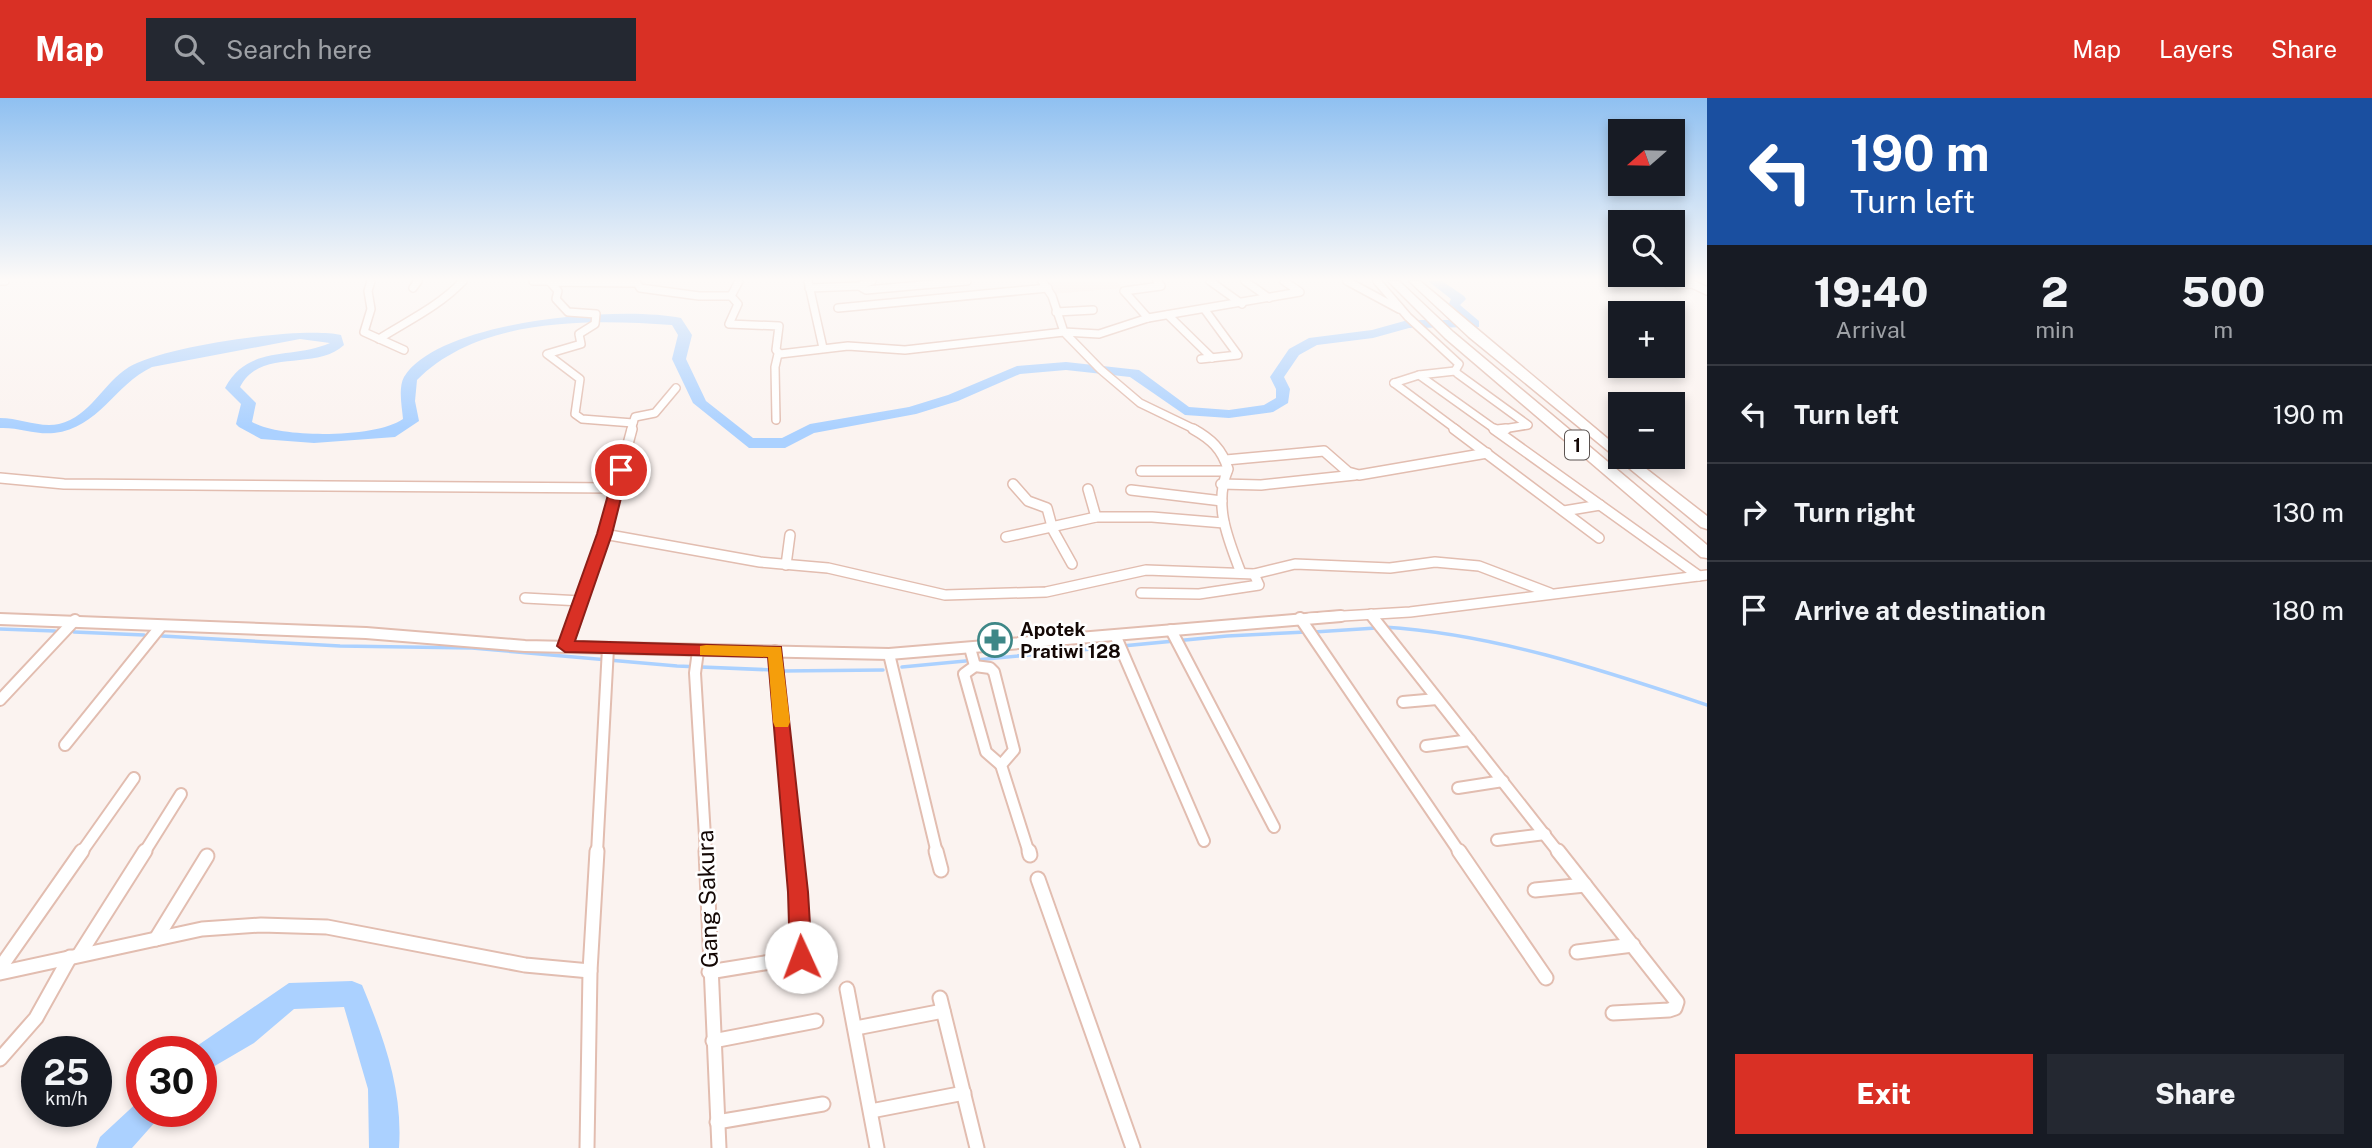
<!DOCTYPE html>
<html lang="en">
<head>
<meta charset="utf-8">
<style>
  :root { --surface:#171b24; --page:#242831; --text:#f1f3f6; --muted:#9ea1a6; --line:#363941; --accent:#d93025 }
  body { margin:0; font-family:"Public Sans",sans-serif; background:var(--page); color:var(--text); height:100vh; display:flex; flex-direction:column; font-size:26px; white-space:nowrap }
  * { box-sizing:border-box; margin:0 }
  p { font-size:23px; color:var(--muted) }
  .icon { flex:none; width:38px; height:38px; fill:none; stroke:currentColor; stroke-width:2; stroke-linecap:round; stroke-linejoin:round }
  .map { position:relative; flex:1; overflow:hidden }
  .side { display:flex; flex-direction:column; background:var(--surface); width:665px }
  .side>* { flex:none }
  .guide { background:#1a4fa0; color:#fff; overflow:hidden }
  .needle { width:46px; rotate:250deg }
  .buttons { position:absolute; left:1608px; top:21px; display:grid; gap:14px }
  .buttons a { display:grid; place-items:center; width:77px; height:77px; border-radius:0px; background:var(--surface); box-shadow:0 4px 10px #0003; font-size:35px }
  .speed { position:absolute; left:21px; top:938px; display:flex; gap:14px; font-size:35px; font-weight:700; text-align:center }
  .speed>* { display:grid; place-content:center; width:91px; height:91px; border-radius:50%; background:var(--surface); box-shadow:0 4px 10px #0003; line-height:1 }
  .speed small { font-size:18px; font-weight:400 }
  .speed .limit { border:10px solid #d22; background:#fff; color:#111 }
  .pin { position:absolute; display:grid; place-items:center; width:60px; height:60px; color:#fff; margin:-30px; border:4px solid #fff; border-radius:50%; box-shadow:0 2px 7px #0007 }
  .me { position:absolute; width:77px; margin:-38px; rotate:358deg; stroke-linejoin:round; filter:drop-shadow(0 0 5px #0008) }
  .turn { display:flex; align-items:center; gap:24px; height:147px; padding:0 28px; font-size:32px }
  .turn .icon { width:91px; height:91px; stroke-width:2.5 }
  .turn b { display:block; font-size:49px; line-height:60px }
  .eta { display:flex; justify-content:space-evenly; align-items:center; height:119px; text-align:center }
  .eta b { font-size:42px; font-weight:800; line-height:49px }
  .action { display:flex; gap:14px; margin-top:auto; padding:14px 28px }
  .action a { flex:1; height:80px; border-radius:0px; background:var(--accent); color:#fff; font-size:28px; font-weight:800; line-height:80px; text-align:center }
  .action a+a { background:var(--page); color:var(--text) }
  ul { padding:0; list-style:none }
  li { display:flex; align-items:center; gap:21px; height:98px; padding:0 28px; border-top:2px solid var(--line) }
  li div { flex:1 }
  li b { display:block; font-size:26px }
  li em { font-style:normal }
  header { display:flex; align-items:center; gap:42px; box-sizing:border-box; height:98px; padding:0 35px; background:var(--accent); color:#fff }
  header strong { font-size:33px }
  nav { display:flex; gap:38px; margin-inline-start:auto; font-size:24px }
  .search { width:490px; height:63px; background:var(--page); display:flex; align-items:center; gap:18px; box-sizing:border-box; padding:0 24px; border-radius:0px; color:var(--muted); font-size:26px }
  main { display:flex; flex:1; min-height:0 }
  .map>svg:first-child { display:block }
  .built { fill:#f9e6e0 }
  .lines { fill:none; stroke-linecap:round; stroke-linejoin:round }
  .stream { stroke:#abd1ff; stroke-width:3.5 }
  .river { fill:#abd1ff; fill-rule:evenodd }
  .street-far3-casing { stroke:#e2bdb0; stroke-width:10 }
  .street-far2-casing { stroke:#e2bdb0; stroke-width:12 }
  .street-far1-casing { stroke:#e2bdb0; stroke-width:14 }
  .street-casing { stroke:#e2bdb0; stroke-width:17 }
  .highway-casing { stroke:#e2bdb0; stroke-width:3 }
  .street-far3 { stroke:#fff; stroke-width:7 }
  .street-far2 { stroke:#fff; stroke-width:9 }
  .street-far1 { stroke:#fff; stroke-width:10 }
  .street { stroke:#fff; stroke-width:13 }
  .highway { fill:#fff; fill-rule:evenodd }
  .route { fill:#d93025; stroke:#8d1f18; stroke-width:2 }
  .slow { fill:#f59e0b }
  .labels { text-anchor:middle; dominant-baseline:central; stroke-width:5; stroke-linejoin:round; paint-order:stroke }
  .shield { fill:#fff; stroke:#5a5250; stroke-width:2 }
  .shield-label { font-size:18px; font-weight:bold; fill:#140805 }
  .poi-label { font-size:19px; font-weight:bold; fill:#140805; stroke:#fff; text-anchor:start }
  .near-street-label { font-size:23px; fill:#140805; stroke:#fff }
</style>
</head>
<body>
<header>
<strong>Map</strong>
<div class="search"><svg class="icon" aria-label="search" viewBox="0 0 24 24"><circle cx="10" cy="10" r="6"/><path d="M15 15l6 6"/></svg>Search here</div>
<nav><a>Map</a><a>Layers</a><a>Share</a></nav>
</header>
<main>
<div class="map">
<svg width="1707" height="1050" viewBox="0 0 1707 1050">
  <rect width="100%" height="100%" fill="#fbf3f0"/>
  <path class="built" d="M1043,183H1115L1122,190L1053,196Z"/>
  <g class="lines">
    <g class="stream">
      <path d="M1384,529C1495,536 1602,572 1707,607"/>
      <path d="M0,531L55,533"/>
      <path d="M74,534L144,537"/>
      <path d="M1314,534L1376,530"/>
      <path d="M162,538L340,548L472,550L677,568L773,572"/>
      <path d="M902,569L1227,538L1306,534"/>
      <path d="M781,573L883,572"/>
    </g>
    <g class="river">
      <path d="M1428,183H1442L1464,198L1466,201L1460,207L1479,223V229L1409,230L1373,240L1317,247L1299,257L1284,279L1290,291L1288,305L1273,314L1229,320L1185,317L1130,279L1066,272L1020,276L958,303L916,316L814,335L785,350H749L693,305L672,261L678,237L672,227C590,221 479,219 417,282L415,303L419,323L395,339L314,345L261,341L239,329L236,326L241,306L225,290C248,246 291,262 330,245L300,241L152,269C114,287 99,330 54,335C36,337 18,329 0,330V320C20,320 39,330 59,326C91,318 103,285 129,269C164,248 301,228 341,237L344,247C315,274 260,249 240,289L256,305L252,324C280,341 377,340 403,321C402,309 398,290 404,279C439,222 621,207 681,220L692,237L686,261L706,303L753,340H782L810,326L909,309L948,297L1017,268L1066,264L1139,272L1189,309L1229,312L1264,307L1276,300V291L1270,279L1289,251L1309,240L1372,232L1408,222H1462L1448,208L1451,201Z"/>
      <path d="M352,883L362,887C384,940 403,992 399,1050H369L368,991L344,909L294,911L254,945L201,976V954L191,952L289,885Z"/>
      <path d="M142,1000V1013H161L156,1023L132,1050H96L100,1039Z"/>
    </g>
    <g class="street-far3-casing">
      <g id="street-far3">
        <path d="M0,183H5"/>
        <path d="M371,183L368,193L371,211L364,234L404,252"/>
        <path d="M533,183H552"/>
        <path d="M808,183L823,250"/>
        <path d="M1042,183L1052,198L1064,234L1099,236L1148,220L1300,194L1284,183"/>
        <path d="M1210,183L1242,206"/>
        <path d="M1245,183L1269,200"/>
        <path d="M1347,183L1399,211"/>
        <path d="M1377,183L1408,219L1459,266L1455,273L1458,276L1528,327L1497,332"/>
        <path d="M1686,183L1707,193"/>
        <path d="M1669,187L1691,186"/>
        <path d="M859,188L866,192L967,183"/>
        <path d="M413,190L418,183"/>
        <path d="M809,190L859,188L872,183"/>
        <path d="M731,198L738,206L729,226L779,228L776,252L780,256L848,248L905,252L1064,234L1100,271L1140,305L1196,332"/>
        <path d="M731,198L739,183"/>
        <path d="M838,210L1048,190"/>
        <path d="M1056,214L1093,212"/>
        <path d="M1168,217L1212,260"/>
        <path d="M1148,220L1124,193L1161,188L1157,183"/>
        <path d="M379,241C409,222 438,209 463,183"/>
        <path d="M1201,261L1238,257L1205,212"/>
        <path d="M1455,273L1419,277L1496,332"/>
        <path d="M1394,285L1457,332"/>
        <path d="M1394,285L1419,277"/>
        <path d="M776,322L775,269L778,256"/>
        <path d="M633,325L635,319L655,315L676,290"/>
        <path d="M631,332L633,325L582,321L575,316L580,281L547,256L581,246L579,236L595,226L596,216L568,214L556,201L558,193L550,184L637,185L640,190L699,198H731"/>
      </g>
    </g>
    <g class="street-far2-casing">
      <g id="street-far2">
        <path d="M1193,331C1211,341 1222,351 1228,371C1213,407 1228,441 1241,475"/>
        <path d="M1454,331L1599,440"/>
        <path d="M1494,331L1699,478"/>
        <path d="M1497,332L1506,331"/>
        <path d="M1226,362L1324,353L1348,374L1359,377L1487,355"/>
        <path d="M1141,373H1227"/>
        <path d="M0,380L64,386L616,390"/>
        <path d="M1013,386L1028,403L1047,410L1053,432L1072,466"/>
        <path d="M1221,386L1261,387L1355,377"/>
        <path d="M1088,391L1096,419"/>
        <path d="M1131,392L1222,403"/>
        <path d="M1564,413L1600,407"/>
        <path d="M604,436L760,464L828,470L945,497L1046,494L1146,472L1254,476L1295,466L1390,470L1435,464L1479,468L1550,495"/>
        <path d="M1006,439L1096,419H1152L1224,425"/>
        <path d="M786,467L790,437"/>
        <path d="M1141,495L1199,496L1259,487L1254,476"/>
        <path d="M525,500L581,503"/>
        <path d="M1371,516L1374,520"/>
        <path d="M576,520L604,436L632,331"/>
        <path d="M1309,520L1410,514L1707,477"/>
      </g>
    </g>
    <g class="street-far1-casing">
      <g id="street-far1">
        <path d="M1372,518L1559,755"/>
        <path d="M1300,520L1460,755"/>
        <path d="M0,521L366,535L525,548L889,556L1341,518"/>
        <path d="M1171,532L1274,729"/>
        <path d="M1116,539L1204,743"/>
        <path d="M566,549L577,518"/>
        <path d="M970,550L975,568L964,576L986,654L1001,667"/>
        <path d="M698,553L695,575L706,755"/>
        <path d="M775,553L794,755"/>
        <path d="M889,556L937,755"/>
        <path d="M975,568L990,570L994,574L1014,652L1001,667L1029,755"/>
        <path d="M0,602L75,522"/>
        <path d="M1403,604L1437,601"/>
        <path d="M65,647L161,528"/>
        <path d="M1426,648L1470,642"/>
        <path d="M1458,690L1503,683"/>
        <path d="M1497,742L1545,736"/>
        <path d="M81,755L134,680"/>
        <path d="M144,755L181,696"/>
        <path d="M597,755L608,550"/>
      </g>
    </g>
    <g class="street-casing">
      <g id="street">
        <path d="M706,753L719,1050"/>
        <path d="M936,753L941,772"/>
        <path d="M1029,753L1030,757"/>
        <path d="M1459,753L1546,880"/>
        <path d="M1558,753L1677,904L1675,910L1669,912L1613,915"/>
        <path d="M1038,781L1133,1050"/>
        <path d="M1535,792L1585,787"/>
        <path d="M156,841L207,758"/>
        <path d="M1577,854L1633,847"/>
        <path d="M79,857L145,753"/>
        <path d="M0,870L82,753"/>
        <path d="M709,874L801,859L794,753"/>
        <path d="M0,875L202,831L261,827L327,829L525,867L590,873"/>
        <path d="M847,891L877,1050"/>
        <path d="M940,900L977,1050"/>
        <path d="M856,930L943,913"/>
        <path d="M713,943L816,923"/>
        <path d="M0,961L36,920L70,859"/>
        <path d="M871,1013L964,995"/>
        <path d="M717,1024L823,1006"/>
        <path d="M587,1050L590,873L597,753"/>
      </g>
    </g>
    <g class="highway-casing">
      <g id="highway">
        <path d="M1388,183H1399L1453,234L1707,447V460L1701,459L1445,240Z"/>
        <path d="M1409,183H1420L1620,351V359H1631L1707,418V431L1701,429L1469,239Z"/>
      </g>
    </g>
    <use href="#street-far3" class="street-far3"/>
    <use href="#street-far2" class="street-far2"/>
    <use href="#street-far1" class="street-far1"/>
    <use href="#street" class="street"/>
    <use href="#highway" class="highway"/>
  </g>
  <linearGradient id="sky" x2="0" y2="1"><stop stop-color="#8fc0f1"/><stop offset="0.55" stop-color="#fdfaf8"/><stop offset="1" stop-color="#fdfaf8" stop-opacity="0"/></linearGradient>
  <rect width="1707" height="330" fill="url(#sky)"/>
  <path class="route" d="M621,368L628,372L612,436L575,543L781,549L808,794L812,859L809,866L801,869L793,866L790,859L788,794L768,559L565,554L557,548L597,436L615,372Z"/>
  <path class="slow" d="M706,547L781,549L790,624L788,629H775L773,624L768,559L700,557V548Z"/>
  <defs>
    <g id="pharmacy-ring" transform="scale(1.75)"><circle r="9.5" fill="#fff" stroke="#3e8787" stroke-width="1.5"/><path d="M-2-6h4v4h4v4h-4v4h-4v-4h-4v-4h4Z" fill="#3e8787"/></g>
  </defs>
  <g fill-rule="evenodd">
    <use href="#pharmacy-ring" x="995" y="542"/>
  </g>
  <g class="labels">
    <rect class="shield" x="1565" y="332.5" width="24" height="29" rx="5"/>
    <g class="shield-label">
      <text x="1577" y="347">1</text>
    </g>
    <g class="poi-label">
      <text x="1020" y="531">Apotek<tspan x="1020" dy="22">Pratiwi 128</tspan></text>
    </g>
    <g class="near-street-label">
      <text transform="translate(707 801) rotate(-92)">Gang Sakura</text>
    </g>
  </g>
</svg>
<div class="buttons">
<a><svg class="needle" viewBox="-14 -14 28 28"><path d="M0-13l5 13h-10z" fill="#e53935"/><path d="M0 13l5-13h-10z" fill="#9ea1a6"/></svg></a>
<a><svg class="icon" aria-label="search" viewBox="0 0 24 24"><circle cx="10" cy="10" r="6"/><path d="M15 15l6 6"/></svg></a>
<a>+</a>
<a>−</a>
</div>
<div class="speed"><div>25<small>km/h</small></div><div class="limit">30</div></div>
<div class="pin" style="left:621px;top:372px;background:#d93025"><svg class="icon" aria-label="arrive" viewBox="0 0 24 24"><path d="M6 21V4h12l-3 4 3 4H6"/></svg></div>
<svg class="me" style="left:801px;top:859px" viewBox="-20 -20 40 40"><circle r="19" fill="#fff"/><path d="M0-13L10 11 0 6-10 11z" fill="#d93025"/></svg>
</div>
<section class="side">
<div class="guide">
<div class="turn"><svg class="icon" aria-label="left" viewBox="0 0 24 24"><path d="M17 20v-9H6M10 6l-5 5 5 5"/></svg><div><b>190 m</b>Turn left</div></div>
</div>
<div class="eta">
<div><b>19:40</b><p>Arrival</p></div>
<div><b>2</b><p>min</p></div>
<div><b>500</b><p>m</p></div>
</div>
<ul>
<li><svg class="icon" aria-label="left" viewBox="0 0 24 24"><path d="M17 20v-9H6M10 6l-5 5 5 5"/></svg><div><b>Turn left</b></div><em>190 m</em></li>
<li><svg class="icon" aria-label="right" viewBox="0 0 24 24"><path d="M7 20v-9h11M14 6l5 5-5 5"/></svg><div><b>Turn right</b></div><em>130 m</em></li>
<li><svg class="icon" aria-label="arrive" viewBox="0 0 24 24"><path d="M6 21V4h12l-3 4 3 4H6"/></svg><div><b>Arrive at destination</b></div><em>180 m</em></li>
</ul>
<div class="action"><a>Exit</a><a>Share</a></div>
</section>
</main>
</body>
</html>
